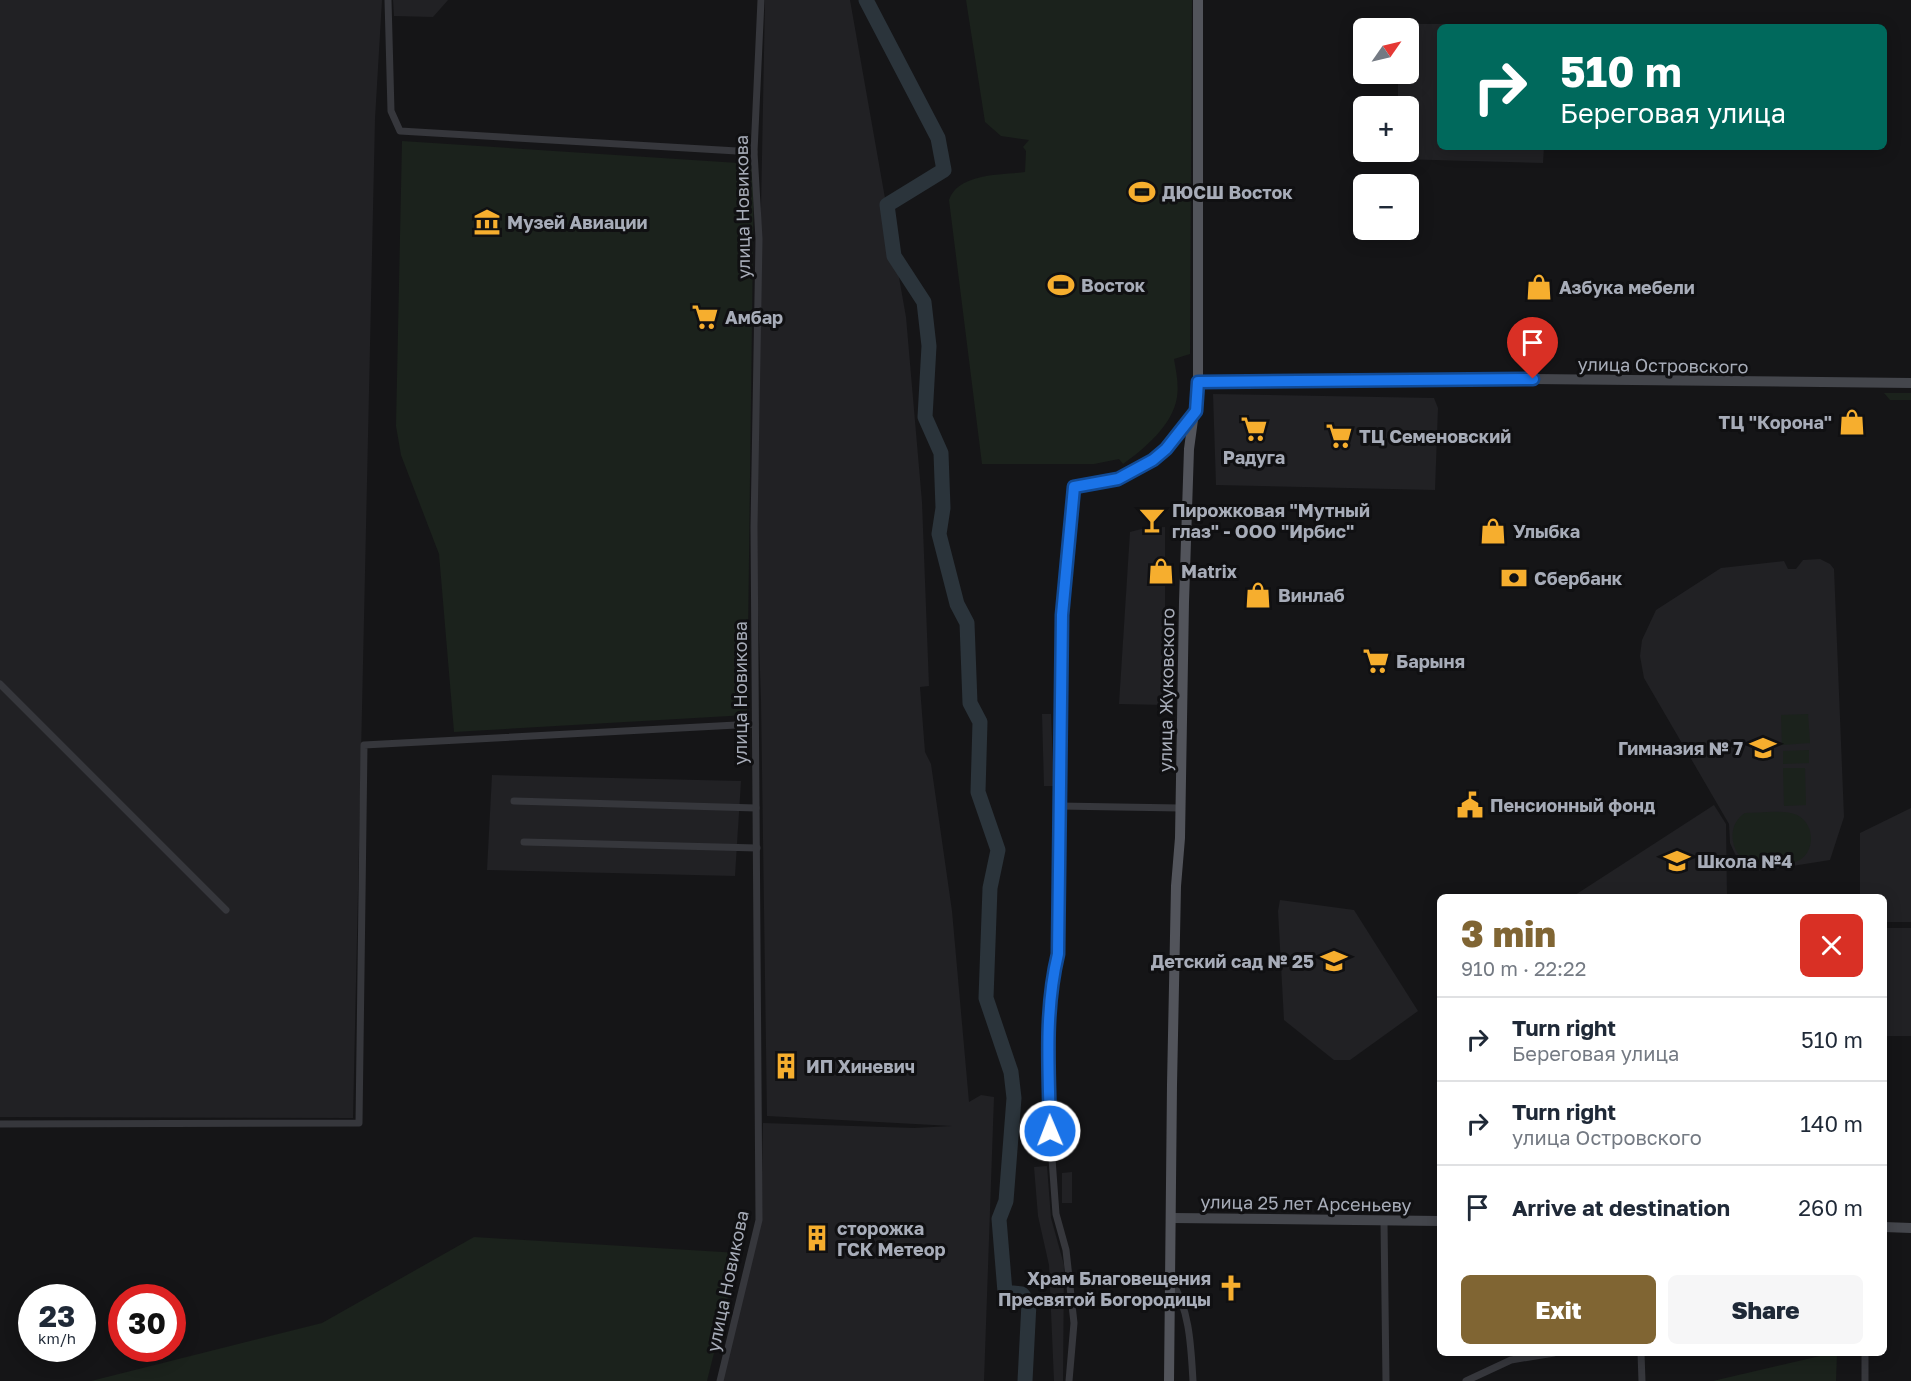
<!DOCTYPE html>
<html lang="en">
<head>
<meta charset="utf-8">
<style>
  :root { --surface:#fff; --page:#f6f6f7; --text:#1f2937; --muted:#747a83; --line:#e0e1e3; --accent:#806533 }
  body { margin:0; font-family:"Golos Text",sans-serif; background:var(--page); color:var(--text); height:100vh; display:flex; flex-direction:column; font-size:22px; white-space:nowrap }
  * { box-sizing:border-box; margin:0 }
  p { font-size:20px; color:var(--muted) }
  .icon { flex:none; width:33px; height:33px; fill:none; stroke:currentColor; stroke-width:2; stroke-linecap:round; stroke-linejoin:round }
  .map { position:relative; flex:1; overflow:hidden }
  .panel { position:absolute; left:1437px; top:894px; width:450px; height:462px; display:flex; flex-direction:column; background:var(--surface); border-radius:9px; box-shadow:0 3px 15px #0003 }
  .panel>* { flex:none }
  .top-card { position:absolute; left:1437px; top:24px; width:450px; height:126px; border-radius:9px; box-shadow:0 3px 15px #0003; background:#00695c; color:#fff; overflow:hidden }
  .needle { width:39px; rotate:56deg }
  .buttons { position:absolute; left:1353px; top:18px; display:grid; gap:12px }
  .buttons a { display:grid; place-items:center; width:66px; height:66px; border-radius:9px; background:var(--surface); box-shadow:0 3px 15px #0003; font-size:30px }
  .speed { position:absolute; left:18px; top:1284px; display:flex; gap:12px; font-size:30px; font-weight:700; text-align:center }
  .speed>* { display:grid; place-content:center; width:78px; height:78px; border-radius:50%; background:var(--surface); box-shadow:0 3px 15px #0003; line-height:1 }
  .speed small { font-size:15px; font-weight:400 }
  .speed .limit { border:9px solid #d22; background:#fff; color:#111 }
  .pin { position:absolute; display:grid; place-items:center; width:51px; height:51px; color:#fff; margin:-62px -26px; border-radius:50% 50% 50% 0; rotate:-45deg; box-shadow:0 0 6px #0007 }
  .pin .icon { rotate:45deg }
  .me { position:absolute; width:66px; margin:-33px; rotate:359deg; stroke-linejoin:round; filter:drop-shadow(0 0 4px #0008) }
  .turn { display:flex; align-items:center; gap:21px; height:126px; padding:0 24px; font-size:27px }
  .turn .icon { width:78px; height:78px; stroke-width:2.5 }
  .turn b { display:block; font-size:42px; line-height:51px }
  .round { display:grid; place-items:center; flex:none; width:63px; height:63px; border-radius:9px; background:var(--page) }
  .summary { display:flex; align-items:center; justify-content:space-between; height:102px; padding:0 24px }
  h1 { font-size:36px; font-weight:800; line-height:45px; color:var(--accent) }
  .button { display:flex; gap:12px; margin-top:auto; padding:12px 24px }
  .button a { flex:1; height:69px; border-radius:9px; background:var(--accent); color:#fff; font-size:24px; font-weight:800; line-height:69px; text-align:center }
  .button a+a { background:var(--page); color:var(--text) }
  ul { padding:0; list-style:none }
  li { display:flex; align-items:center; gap:18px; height:84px; padding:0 24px; border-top:2px solid var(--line) }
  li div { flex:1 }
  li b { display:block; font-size:22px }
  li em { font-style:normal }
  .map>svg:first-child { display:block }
  .built { fill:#212124 }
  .green { fill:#1b221c }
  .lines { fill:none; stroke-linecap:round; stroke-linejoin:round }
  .river { stroke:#2b343b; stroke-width:15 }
  .minor { stroke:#36373c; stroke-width:7 }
  .secondary { stroke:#44464c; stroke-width:10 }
  .primary { stroke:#52545b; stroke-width:10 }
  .route-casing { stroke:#114b97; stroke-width:15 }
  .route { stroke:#1a73e8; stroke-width:10 }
  .labels { text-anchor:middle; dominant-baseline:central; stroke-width:6; stroke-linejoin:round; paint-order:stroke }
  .poi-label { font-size:18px; font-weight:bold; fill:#a7acb8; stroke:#101012; text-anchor:start }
  .street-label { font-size:18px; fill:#a7acb8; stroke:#101012 }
</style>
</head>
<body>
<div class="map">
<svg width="1911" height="1381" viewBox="0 0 1911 1381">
  <rect width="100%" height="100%" fill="#151517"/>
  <g class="built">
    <path d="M0,0H382L375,119L353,1118L0,1117Z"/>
    <path d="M393,0H448L433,17L394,16Z"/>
    <path d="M765,0H850L906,317L922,502L929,686L920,687L925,752L931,764L952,911L969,1102L981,1095L994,1097L984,1381H722L761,1222L763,1123L914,1128L952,1126L767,1116L761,700L755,522Z"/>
    <path d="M1398,24H1552V27H1440V147H1544L1543,163L1398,159V152H1408V106H1398V74H1408V28H1398Z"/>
    <path d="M1213,394L1434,398L1438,408L1435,490L1216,485Z"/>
    <path d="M1165,527V705L1119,704L1130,532L1145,528Z"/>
    <path d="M1820,559L1830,564L1834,569L1844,817L1830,860L1761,871L1743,863L1735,854L1730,843L1729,824L1644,678L1640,656L1642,640L1656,610L1721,568L1784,561L1788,569H1796L1803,560Z"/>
    <path d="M1042,714H1051L1054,786H1044Z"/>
    <path d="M492,775L741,781L735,876L487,870Z"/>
    <path d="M1714,805L1726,824L1727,897H1572Z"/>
    <path d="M1911,808V922H1884V897H1860V833Z"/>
    <path d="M1280,900L1354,910L1418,1011L1350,1060H1334L1284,1020L1278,911Z"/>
    <rect x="1884" y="928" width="27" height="108"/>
    <path d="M1047,1166L1051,1218L1064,1265L1063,1381H1054L1049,1265L1038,1216L1034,1167Z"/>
    <path d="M1072,1172V1203H1062V1173Z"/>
  </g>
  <g class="green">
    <path d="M966,0H1192L1190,354L1174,359C1176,371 1179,384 1177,397C1173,425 1144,449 1123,464L1119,459L1094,464H982L949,200C958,173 1002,175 1025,172L1026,151L1023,147L1029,140L1001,136L985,122Z"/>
    <path d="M402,141L754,164L747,715L454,732L439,554L401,455L396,426Z"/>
    <path d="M1884,393H1911V400H1890Z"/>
    <path d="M1808,714L1810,743L1782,745L1781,715Z"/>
    <path d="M1809,750V763L1783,764V751Z"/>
    <path d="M1783,768H1805L1806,805L1784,806Z"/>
    <path d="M1745,813C1760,813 1783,809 1797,815C1818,825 1815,861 1790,863C1779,864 1763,867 1753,864C1730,858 1725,825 1745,813Z"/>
    <path d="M474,1237L739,1253L707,1381H91L322,1323Z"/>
    <path d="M1833,1353H1837L1836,1381H1713Z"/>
  </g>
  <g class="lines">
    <path class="river" d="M866,0L938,138L944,170L887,205L894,256L924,302L929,346L925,417L941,453L943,508L939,534L957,604L967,623L970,703L980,722L978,792L998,850L990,888L986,998L1011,1072L1014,1098L1006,1201L999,1219L1005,1292L1022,1294L1029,1303L1025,1381"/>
    <g class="minor">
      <path d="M388,0L391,111L400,131L754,152"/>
      <path d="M0,684L226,910"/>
      <path d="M514,801L756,808"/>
      <path d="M1059,806L1180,808"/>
      <path d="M524,842L757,848"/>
      <path d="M0,1124L359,1123L364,745L755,724"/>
      <path d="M1384,1221L1386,1381"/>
      <path d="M1171,1281C1190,1309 1191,1348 1193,1381"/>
      <path d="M1641,1353L1642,1381"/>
      <path d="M1865,1353V1381"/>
      <path d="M720,1381L759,1220L754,527L759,239L754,152L761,0"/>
      <path d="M1069,1381L1074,1323L1066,1250L1056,1214L1050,1131V987L1058,954L1062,615L1074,487C1138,476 1153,468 1192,415"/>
      <path d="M1466,1381L1511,1360L1554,1353"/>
    </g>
    <g class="secondary">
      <path d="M1198,383L1533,379L1911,383"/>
      <path d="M1172,1218L1440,1221"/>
      <path d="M1884,1227L1911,1228"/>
    </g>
    <path class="primary" d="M1169,1381L1172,1085L1176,886L1180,838L1184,602L1189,449L1198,383V0"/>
  </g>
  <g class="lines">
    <g class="route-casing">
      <path id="route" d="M1050,1131C1049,1072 1044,1012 1058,954L1062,615L1074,487L1118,479L1153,460L1166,449L1196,411L1198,382L1533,379"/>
    </g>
    <use href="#route" class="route"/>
  </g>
  <defs>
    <g id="stadium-bare" transform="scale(2.07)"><path d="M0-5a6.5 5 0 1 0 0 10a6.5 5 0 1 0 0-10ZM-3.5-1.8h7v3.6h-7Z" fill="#f6ae2e" stroke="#101012" stroke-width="2.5" paint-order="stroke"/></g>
    <g id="museum-bare" transform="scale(2.07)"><path d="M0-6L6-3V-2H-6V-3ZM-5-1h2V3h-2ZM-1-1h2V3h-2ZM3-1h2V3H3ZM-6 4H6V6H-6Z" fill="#f6ae2e" stroke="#101012" stroke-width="2.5" paint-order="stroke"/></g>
    <g id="shop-bare" transform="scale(2.07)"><path d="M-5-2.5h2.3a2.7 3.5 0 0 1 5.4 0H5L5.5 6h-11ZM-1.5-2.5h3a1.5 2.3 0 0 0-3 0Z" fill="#f6ae2e" stroke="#101012" stroke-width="2.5" paint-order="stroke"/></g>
    <g id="supermarket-bare" transform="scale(2.07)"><path d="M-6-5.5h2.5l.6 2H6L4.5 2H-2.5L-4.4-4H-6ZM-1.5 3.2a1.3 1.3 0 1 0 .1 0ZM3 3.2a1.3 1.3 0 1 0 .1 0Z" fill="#f6ae2e" stroke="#101012" stroke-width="2.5" paint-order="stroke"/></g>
    <g id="bar-bare" transform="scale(2.07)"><path d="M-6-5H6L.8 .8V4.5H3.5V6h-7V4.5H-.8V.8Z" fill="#f6ae2e" stroke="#101012" stroke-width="2.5" paint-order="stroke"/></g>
    <g id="bank-bare" transform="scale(2.07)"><path d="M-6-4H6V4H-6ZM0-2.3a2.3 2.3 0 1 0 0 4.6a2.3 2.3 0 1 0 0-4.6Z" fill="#f6ae2e" stroke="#101012" stroke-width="2.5" paint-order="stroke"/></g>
    <g id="school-bare" transform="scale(2.07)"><path d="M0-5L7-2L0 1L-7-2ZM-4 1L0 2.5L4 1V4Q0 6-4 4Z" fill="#f6ae2e" stroke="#101012" stroke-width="2.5" paint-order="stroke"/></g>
    <g id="civic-bare" transform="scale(2.07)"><path d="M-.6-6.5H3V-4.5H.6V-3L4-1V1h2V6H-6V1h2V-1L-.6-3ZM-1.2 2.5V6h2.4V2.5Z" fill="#f6ae2e" stroke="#101012" stroke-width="2.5" paint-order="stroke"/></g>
    <g id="building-bare" transform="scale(2.07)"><path d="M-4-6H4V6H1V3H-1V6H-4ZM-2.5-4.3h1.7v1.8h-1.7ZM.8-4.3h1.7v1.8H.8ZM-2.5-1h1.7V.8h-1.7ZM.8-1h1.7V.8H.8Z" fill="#f6ae2e" stroke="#101012" stroke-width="2.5" paint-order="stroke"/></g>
    <g id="church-bare" transform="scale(2.07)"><path d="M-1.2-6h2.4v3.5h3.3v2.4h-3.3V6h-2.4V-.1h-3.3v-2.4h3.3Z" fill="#f6ae2e" stroke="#101012" stroke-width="2.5" paint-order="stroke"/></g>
  </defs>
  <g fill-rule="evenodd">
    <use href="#stadium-bare" x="1142" y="192"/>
    <use href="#museum-bare" x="487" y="222"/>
    <use href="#stadium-bare" x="1061" y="285"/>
    <use href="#shop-bare" x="1539" y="287"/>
    <use href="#supermarket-bare" x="705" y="317"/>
    <use href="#shop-bare" x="1852" y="422"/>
    <use href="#supermarket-bare" x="1254" y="429"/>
    <use href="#supermarket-bare" x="1339" y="436"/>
    <use href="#bar-bare" x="1152" y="520"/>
    <use href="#shop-bare" x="1493" y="531"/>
    <use href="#shop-bare" x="1161" y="571"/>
    <use href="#bank-bare" x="1514" y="578"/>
    <use href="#shop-bare" x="1258" y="595"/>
    <use href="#supermarket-bare" x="1376" y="661"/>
    <use href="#school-bare" x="1763" y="748"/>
    <use href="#civic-bare" x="1470" y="805"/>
    <use href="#school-bare" x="1677" y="861"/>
    <use href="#school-bare" x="1334" y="961"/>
    <use href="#building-bare" x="786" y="1066"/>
    <use href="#building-bare" x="817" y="1238"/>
    <use href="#church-bare" x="1231" y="1288"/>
  </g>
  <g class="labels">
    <g class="poi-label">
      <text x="1162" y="192">ДЮСШ Восток</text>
      <text x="507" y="222">Музей Авиации</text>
      <text x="1081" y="285">Восток</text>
      <text x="1559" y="287">Азбука мебели</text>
      <text x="725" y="317">Амбар</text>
      <text x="1832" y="422" text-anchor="end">ТЦ "Корона"</text>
      <text x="1359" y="436">ТЦ Семеновский</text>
      <text x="1254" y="457" text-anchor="middle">Радуга</text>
      <text x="1172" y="510">Пирожковая "Мутный<tspan x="1172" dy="21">глаз" - ООО "Ирбис"</tspan></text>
      <text x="1513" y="531">Улыбка</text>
      <text x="1181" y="571">Matrix</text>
      <text x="1534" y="578">Сбербанк</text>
      <text x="1278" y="595">Винлаб</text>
      <text x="1396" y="661">Барыня</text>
      <text x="1743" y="748" text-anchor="end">Гимназия № 7</text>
      <text x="1490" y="805">Пенсионный фонд</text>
      <text x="1697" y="861">Школа №4</text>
      <text x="1314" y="961" text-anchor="end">Детский сад № 25</text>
      <text x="806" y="1066">ИП Хиневич</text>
      <text x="837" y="1228">сторожка<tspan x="837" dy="21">ГСК Метеор</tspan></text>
      <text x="1211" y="1278" text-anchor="end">Храм Благовещения<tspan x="1211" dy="21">Пресвятой Богородицы</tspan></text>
    </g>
    <g class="street-label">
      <text transform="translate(742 207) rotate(-91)">улица Новикова</text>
      <text transform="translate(1663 365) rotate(1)">улица Островского</text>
      <text transform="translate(1166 690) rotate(-89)">улица Жуковского</text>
      <text transform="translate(740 693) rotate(-90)">улица Новикова</text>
      <text transform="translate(1306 1203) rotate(1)">улица 25 лет Арсеньеву</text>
      <text transform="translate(727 1281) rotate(-78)">улица Новикова</text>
    </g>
  </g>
</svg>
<div class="buttons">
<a><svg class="needle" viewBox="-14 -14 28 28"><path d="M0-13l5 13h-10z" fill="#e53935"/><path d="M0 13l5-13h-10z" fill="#747a83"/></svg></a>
<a>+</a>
<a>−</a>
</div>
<div class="speed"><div>23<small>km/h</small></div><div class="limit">30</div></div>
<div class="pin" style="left:1533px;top:379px;background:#d93025"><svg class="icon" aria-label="arrive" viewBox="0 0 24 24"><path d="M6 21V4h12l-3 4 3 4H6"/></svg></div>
<svg class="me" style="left:1050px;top:1131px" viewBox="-20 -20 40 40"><circle r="17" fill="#1a73e8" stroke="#fff" stroke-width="3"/><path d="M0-11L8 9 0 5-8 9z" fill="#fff"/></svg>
<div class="top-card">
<div class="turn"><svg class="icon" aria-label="right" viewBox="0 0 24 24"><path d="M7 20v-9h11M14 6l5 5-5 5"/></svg><div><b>510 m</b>Береговая улица</div></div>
</div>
<section class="panel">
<div class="summary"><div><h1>3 min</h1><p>910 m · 22:22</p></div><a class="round" style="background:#d93025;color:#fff"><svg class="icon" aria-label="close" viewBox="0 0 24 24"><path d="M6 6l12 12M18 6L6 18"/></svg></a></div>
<ul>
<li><svg class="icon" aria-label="right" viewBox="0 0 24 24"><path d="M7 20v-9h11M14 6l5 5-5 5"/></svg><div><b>Turn right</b><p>Береговая улица</p></div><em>510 m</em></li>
<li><svg class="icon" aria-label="right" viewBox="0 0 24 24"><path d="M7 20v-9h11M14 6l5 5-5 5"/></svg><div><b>Turn right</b><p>улица Островского</p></div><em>140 m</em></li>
<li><svg class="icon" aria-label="arrive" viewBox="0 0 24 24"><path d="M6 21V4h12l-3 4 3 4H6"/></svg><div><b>Arrive at destination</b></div><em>260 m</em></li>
</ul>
<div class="button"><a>Exit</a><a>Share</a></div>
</section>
</div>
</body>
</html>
